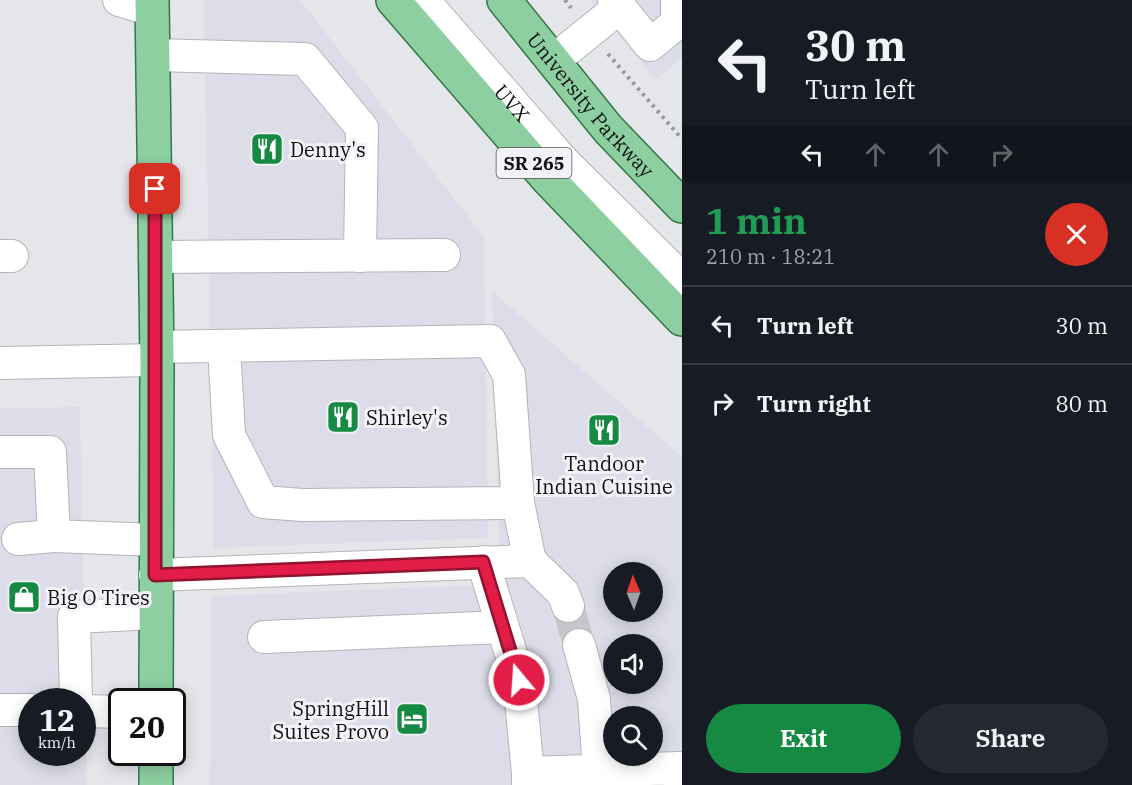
<!DOCTYPE html>
<html lang="en">
<head>
<meta charset="utf-8">
<style>
  :root { --surface:#171b24; --page:#242831; --text:#f1f3f6; --muted:#9ea1a6; --line:#363941; --accent:#168a43 }
  body { margin:0; font-family:"IBM Plex Serif",serif; background:var(--page); color:var(--text); height:100vh; display:flex; flex-direction:column; font-size:22px; white-space:nowrap }
  * { box-sizing:border-box; margin:0 }
  p { font-size:20px; color:var(--muted) }
  .icon { flex:none; width:33px; height:33px; fill:none; stroke:currentColor; stroke-width:2; stroke-linecap:round; stroke-linejoin:round }
  .map { position:relative; flex:1; overflow:hidden }
  .panel { display:flex; flex-direction:column; background:var(--surface); width:450px }
  .panel>* { flex:none }
  .hud { background:#171b24; color:var(--text); overflow:hidden }
  .needle { width:39px; rotate:358deg }
  .tools { position:absolute; left:603px; top:562px; display:grid; gap:12px }
  .tools a { display:grid; place-items:center; width:60px; height:60px; border-radius:50%; background:var(--surface); box-shadow:0 3px 15px #0003; font-size:30px }
  .speed { position:absolute; left:18px; top:688px; display:flex; gap:12px; font-size:30px; font-weight:700; text-align:center }
  .speed>* { display:grid; place-content:center; width:78px; height:78px; border-radius:50%; background:var(--surface); box-shadow:0 3px 15px #0003; line-height:1 }
  .speed small { font-size:15px; font-weight:400 }
  .speed .limit { border:3px solid #111; border-radius:9px; background:#fff; color:#111 }
  .pin { position:absolute; display:grid; place-items:center; width:51px; height:51px; color:#fff; margin:-26px; border-radius:12px; box-shadow:0 3px 9px #0006 }
  .me { position:absolute; width:66px; margin:-33px; rotate:342deg; stroke-linejoin:round; filter:drop-shadow(0 0 4px #0008) }
  .turn { display:flex; align-items:center; gap:21px; height:126px; padding:0 24px; font-size:27px }
  .turn .icon { width:78px; height:78px; stroke-width:2.5 }
  .turn b { display:block; font-size:42px; line-height:51px }
  .lanes { display:flex; align-items:center; height:57px; padding:0 24px; background:#0003; justify-content:center; gap:30px; direction:ltr }
  .lanes .off { opacity:.35 }
  .round { display:grid; place-items:center; flex:none; width:63px; height:63px; border-radius:32px; background:var(--page) }
  .overview { display:flex; align-items:center; justify-content:space-between; height:102px; padding:0 24px }
  h1 { font-size:36px; font-weight:700; line-height:45px; color:#1e9e55 }
  .primary-button { display:flex; gap:12px; margin-top:auto; padding:12px 24px }
  .primary-button a { flex:1; height:69px; border-radius:36px; background:var(--accent); color:#fff; font-size:24px; font-weight:700; line-height:69px; text-align:center }
  .primary-button a+a { background:var(--page); color:var(--text) }
  ul { padding:0; list-style:none }
  li { display:flex; align-items:center; gap:18px; height:78px; padding:0 24px; border-top:2px solid var(--line) }
  li div { flex:1 }
  li b { display:block; font-size:22px }
  li em { font-style:normal }
  main { display:flex; flex:1; min-height:0 }
  .map>svg:first-child { display:block }
  .built { fill:#dddde9; fill-rule:evenodd }
  .lines { fill:none; stroke-linecap:round; stroke-linejoin:round }
  .minor-tunnel { stroke:#c5c6ca; stroke-width:32; stroke-dasharray:32 16; stroke-linecap:butt }
  .minor-casing { stroke:#b4b4b8; stroke-width:34 }
  .major-casing { stroke:#317847; stroke-width:36 }
  .path { stroke:#96979a; stroke-width:4; stroke-dasharray:3 4.5; stroke-linecap:butt }
  .minor { stroke:#fff; stroke-width:32 }
  .major { stroke:#8dcfa1; stroke-width:33 }
  .route-casing { stroke:#92132f; stroke-width:15 }
  .route { stroke:#e11d48; stroke-width:10 }
  .labels { text-anchor:middle; dominant-baseline:central; stroke-width:6; stroke-linejoin:round; paint-order:stroke }
  .shield { fill:#f3f3f7; stroke:#565658; stroke-width:1.5 }
  .shield-label { font-size:18px; font-weight:bold; fill:#121214 }
  .street-label { font-size:20px; fill:#121214; stroke:#f3f3f7 }
  .poi-label { font-size:20px; fill:#121214; stroke:#f3f3f7; text-anchor:start }
</style>
</head>
<body>
<main>
<div class="map">
<svg width="682" height="785" viewBox="0 0 682 785">
  <rect width="100%" height="100%" fill="#e5e6ea"/>
  <g class="built">
    <path d="M204,0H300L484,237L488,538L214,548Z"/>
    <path d="M590,0H682V58L656,80Z"/>
    <path d="M492,291L682,457V785H210L211,596L500,584ZM614,573H652V612H614ZM614,645H652V684H614ZM614,717H652V756H614Z"/>
    <path d="M80,407L87,785H0V408ZM32,702H82V753H32Z"/>
  </g>
  <g class="lines">
    <path class="minor-tunnel" d="M568,606L579,645"/>
    <g class="minor-casing">
      <g id="minor">
        <path d="M119,0L152,10"/>
        <path id="s1" d="M423,0L563,161L682,279"/>
        <path d="M614,0L650,45L677,23V0"/>
        <path d="M154,55L305,59L362,128L360,256"/>
        <path d="M553,61L620,7"/>
        <path d="M0,256H12"/>
        <path d="M155,257L444,255"/>
        <path d="M156,347L490,341L509,375L518,503L302,505L263,502L229,435L224,346"/>
        <path d="M0,363L157,360"/>
        <path d="M0,452H50L54,536L155,540"/>
        <path d="M518,503L530,561"/>
        <path d="M18,539L54,536"/>
        <path d="M483,562L519,680L528,773"/>
        <path d="M155,575L530,561L563,593L568,606"/>
        <path d="M264,637L502,627"/>
        <path d="M579,645L594,699L599,771"/>
        <path d="M76,702L74,617L156,613"/>
        <path d="M0,710H32"/>
        <path d="M82,711L122,712"/>
        <path d="M528,785V773L679,768L680,785"/>
      </g>
    </g>
    <g class="major-casing">
      <g id="major">
        <path d="M152,0L157,360L156,702"/>
        <path d="M393,0L547,178L682,319"/>
        <path id="s2" d="M504,0L608,129L682,206"/>
        <path d="M156,753V785"/>
      </g>
    </g>
    <g class="path">
      <path d="M565,0L571,8"/>
      <path d="M608,54L682,139"/>
    </g>
    <use href="#minor" class="minor"/>
    <use href="#major" class="major"/>
  </g>
  <g class="lines">
    <g class="route-casing">
      <path id="route" d="M155,189V575L483,562L519,680"/>
    </g>
    <use href="#route" class="route"/>
  </g>
  <defs>
    <g id="restaurant-square" transform="scale(1.725)"><rect x="-9" y="-9" width="18" height="18" rx="4" fill="#168a43" stroke="#f3f3f7"/><path d="M-5-6h1v4h1v-4h1v4h1v-4h1v5L-1.5 .5V6h-2V.5L-5-1ZM5-6V6H3V1.5H1.5Q1.5-4 5-6Z" fill="#fff"/></g>
    <g id="shop-square" transform="scale(1.725)"><rect x="-9" y="-9" width="18" height="18" rx="4" fill="#168a43" stroke="#f3f3f7"/><path d="M-5-2.5h2.3a2.7 3.5 0 0 1 5.4 0H5L5.5 6h-11ZM-1.5-2.5h3a1.5 2.3 0 0 0-3 0Z" fill="#fff"/></g>
    <g id="hotel-square" transform="scale(1.725)"><rect x="-9" y="-9" width="18" height="18" rx="4" fill="#168a43" stroke="#f3f3f7"/><path d="M-6-4.5h1.5V1H6V5H4.5V3h-9V5H-6ZM-4 0a1.8 1.8 0 1 1 3.6 0ZM.5 0V-2.5h3Q6-2.5 6 0Z" fill="#fff"/></g>
  </defs>
  <g fill-rule="evenodd">
    <use href="#restaurant-square" x="267" y="149"/>
    <use href="#restaurant-square" x="343" y="417"/>
    <use href="#restaurant-square" x="604" y="430"/>
    <use href="#shop-square" x="24" y="597"/>
    <use href="#hotel-square" x="412" y="719"/>
  </g>
  <g class="labels">
    <rect class="shield" x="496.5" y="148" width="75" height="30" rx="4.5"/>
    <g class="shield-label">
      <text x="534" y="163">SR 265</text>
    </g>
    <g class="street-label">
      <text stroke="none"><textPath href="#s1" startOffset="136">UVX</textPath></text>
      <text stroke="none"><textPath href="#s2" startOffset="136">University Parkway</textPath></text>
    </g>
    <g class="poi-label">
      <text x="290" y="149">Denny's</text>
      <text x="366" y="417">Shirley's</text>
      <text x="604" y="463" text-anchor="middle">Tandoor<tspan x="604" dy="23">Indian Cuisine</tspan></text>
      <text x="47" y="597">Big O Tires</text>
      <text x="389" y="708" text-anchor="end">SpringHill<tspan x="389" dy="23">Suites Provo</tspan></text>
    </g>
  </g>
</svg>
<div class="tools">
<a><svg class="needle" viewBox="-14 -14 28 28"><path d="M0-13l5 13h-10z" fill="#e53935"/><path d="M0 13l5-13h-10z" fill="#9ea1a6"/></svg></a>
<a><svg class="icon" aria-label="sound" viewBox="0 0 24 24"><path d="M4 9h4l5-4v14l-5-4H4zM17 9q2 3 0 6"/></svg></a>
<a><svg class="icon" aria-label="search" viewBox="0 0 24 24"><circle cx="10" cy="10" r="6"/><path d="M15 15l6 6"/></svg></a>
</div>
<div class="speed"><div>12<small>km/h</small></div><div class="limit">20</div></div>
<div class="pin" style="left:155px;top:189px;background:#d93025"><svg class="icon" aria-label="arrive" viewBox="0 0 24 24"><path d="M6 21V4h12l-3 4 3 4H6"/></svg></div>
<svg class="me" style="left:519px;top:680px" viewBox="-20 -20 40 40"><circle r="17" fill="#e11d48" stroke="#fff" stroke-width="3"/><path d="M0-11L8 9 0 5-8 9z" fill="#fff"/></svg>
</div>
<section class="panel">
<div class="hud">
<div class="turn"><svg class="icon" aria-label="left" viewBox="0 0 24 24"><path d="M17 20v-9H6M10 6l-5 5 5 5"/></svg><div><b>30 m</b>Turn left</div></div>
<div class="lanes"><svg class="icon" aria-label="left" viewBox="0 0 24 24"><path d="M17 20v-9H6M10 6l-5 5 5 5"/></svg><svg class="icon off" aria-label="ahead" viewBox="0 0 24 24"><path d="M12 20V5M6 11l6-6 6 6"/></svg><svg class="icon off" aria-label="ahead" viewBox="0 0 24 24"><path d="M12 20V5M6 11l6-6 6 6"/></svg><svg class="icon off" aria-label="right" viewBox="0 0 24 24"><path d="M7 20v-9h11M14 6l5 5-5 5"/></svg></div>
</div>
<div class="overview"><div><h1>1 min</h1><p>210 m · 18:21</p></div><a class="round" style="background:#d93025;color:#fff"><svg class="icon" aria-label="close" viewBox="0 0 24 24"><path d="M6 6l12 12M18 6L6 18"/></svg></a></div>
<ul>
<li><svg class="icon" aria-label="left" viewBox="0 0 24 24"><path d="M17 20v-9H6M10 6l-5 5 5 5"/></svg><div><b>Turn left</b></div><em>30 m</em></li>
<li><svg class="icon" aria-label="right" viewBox="0 0 24 24"><path d="M7 20v-9h11M14 6l5 5-5 5"/></svg><div><b>Turn right</b></div><em>80 m</em></li>
</ul>
<div class="primary-button"><a>Exit</a><a>Share</a></div>
</section>
</main>
</body>
</html>
